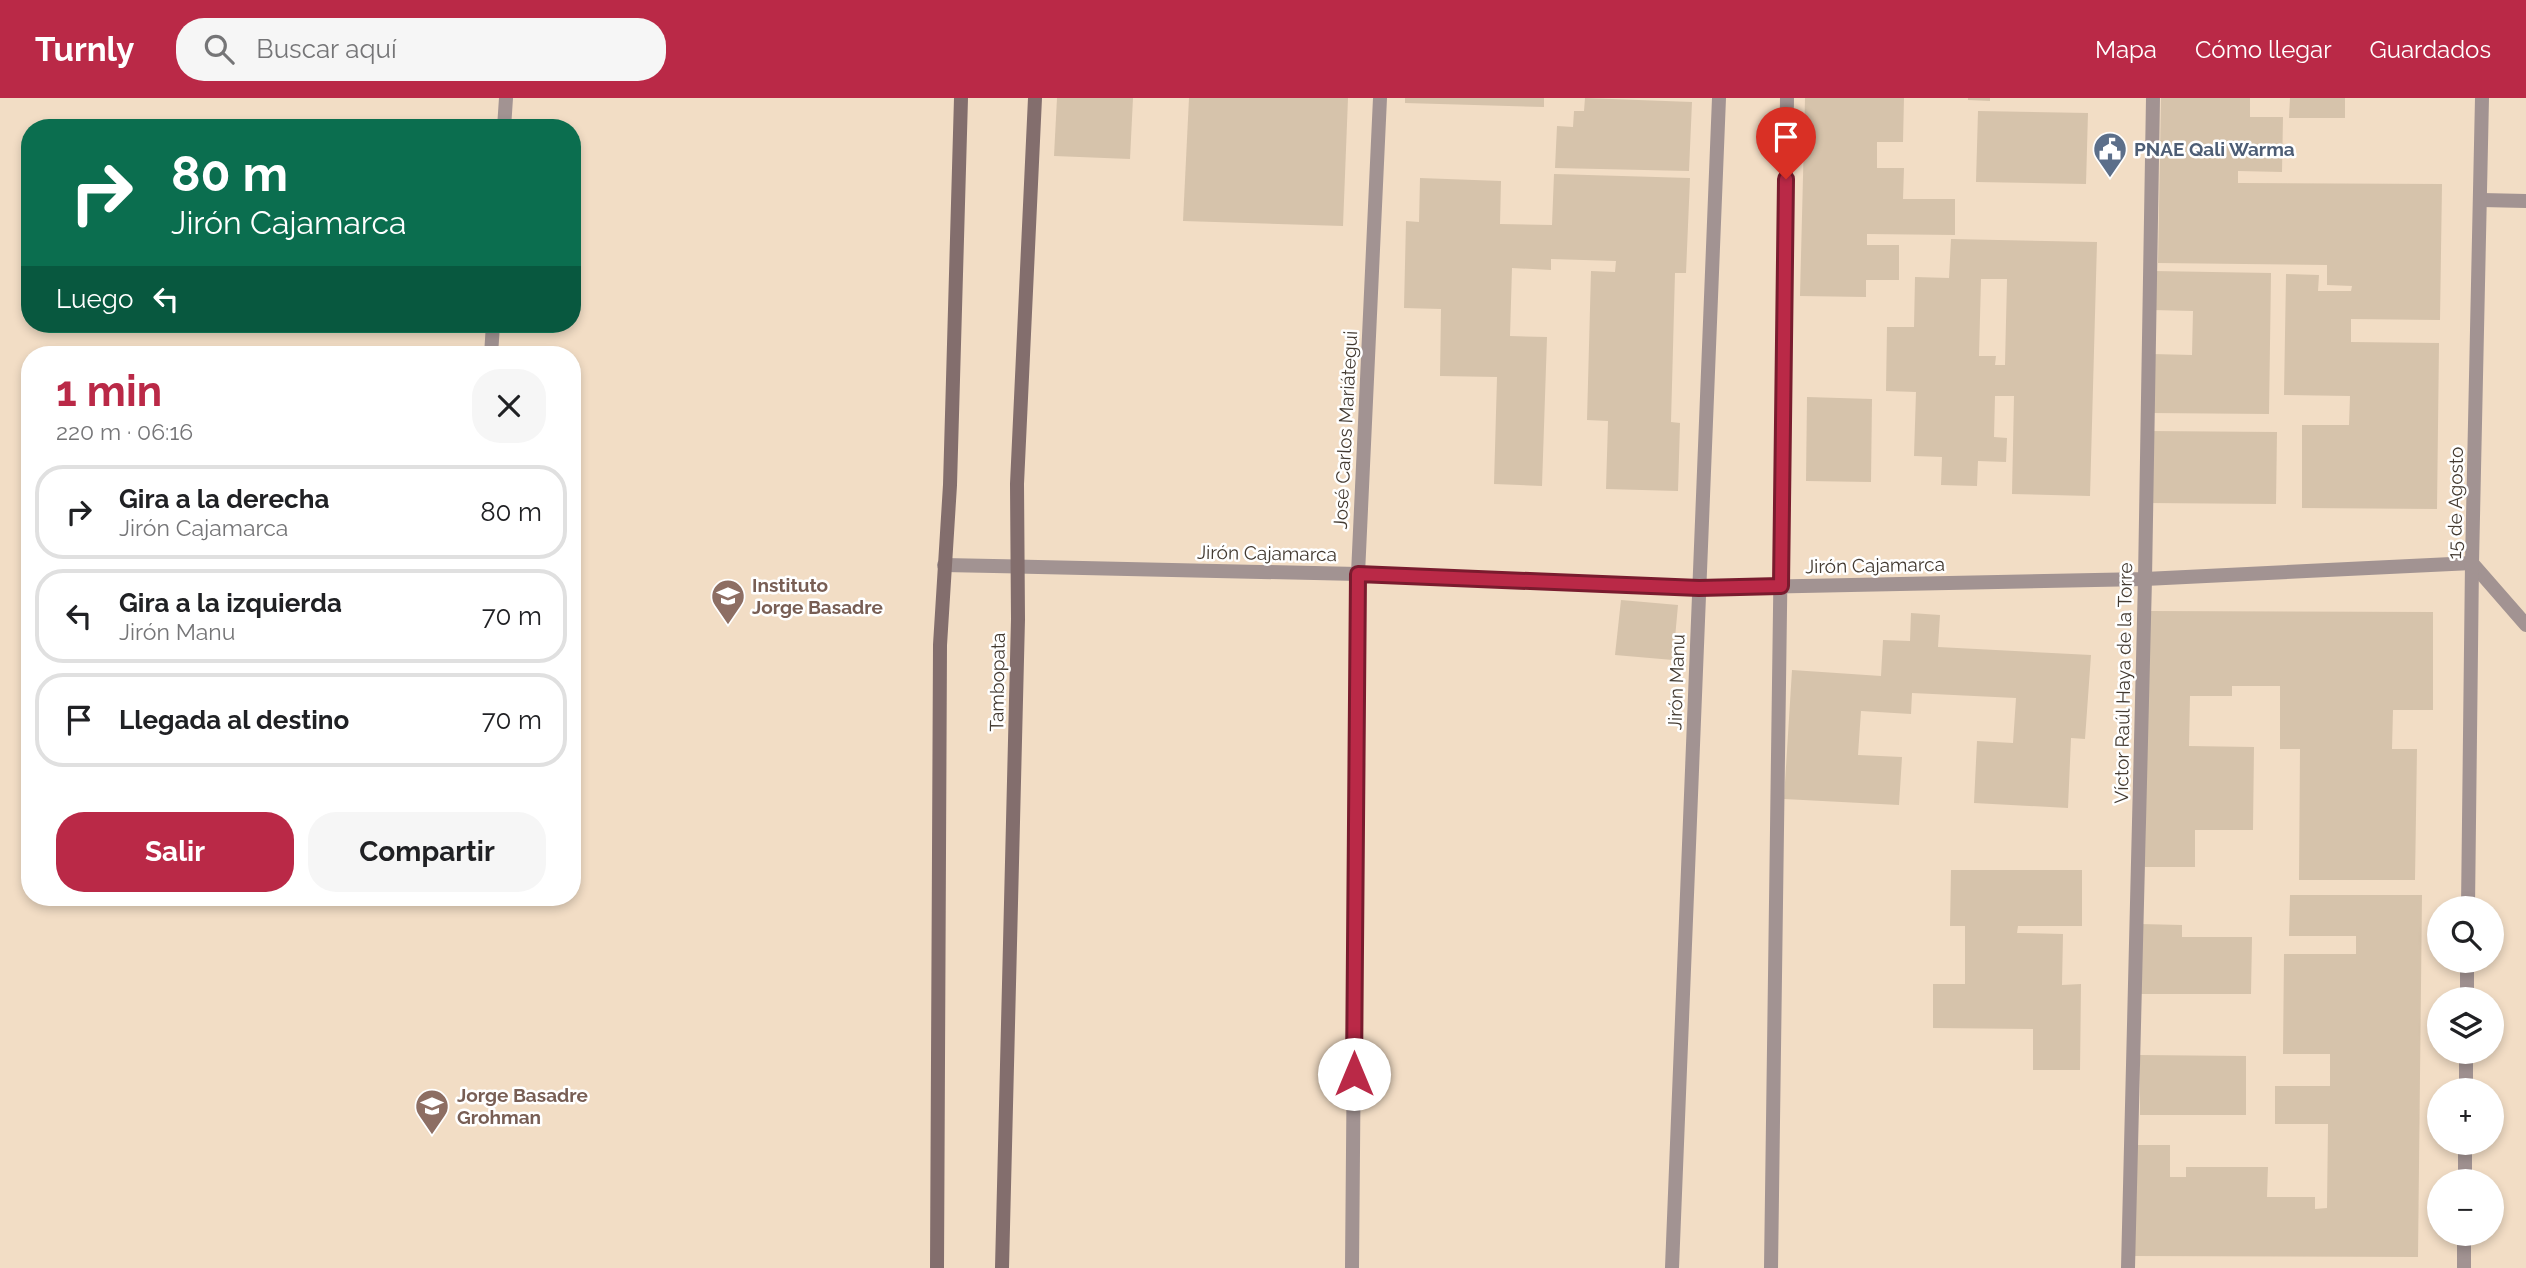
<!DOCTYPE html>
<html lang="es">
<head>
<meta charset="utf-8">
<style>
  :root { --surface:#fff; --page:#f6f6f6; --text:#202124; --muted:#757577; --line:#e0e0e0; --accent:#ba2947 }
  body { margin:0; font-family:Raleway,sans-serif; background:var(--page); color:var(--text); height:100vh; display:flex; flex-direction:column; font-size:26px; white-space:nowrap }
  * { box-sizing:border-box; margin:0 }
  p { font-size:23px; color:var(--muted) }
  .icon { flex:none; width:38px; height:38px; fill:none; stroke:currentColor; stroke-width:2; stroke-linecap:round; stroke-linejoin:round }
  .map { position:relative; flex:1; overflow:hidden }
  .panel { position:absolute; left:21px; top:248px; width:560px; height:560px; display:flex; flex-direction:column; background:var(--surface); border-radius:28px; box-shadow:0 4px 10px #0003 }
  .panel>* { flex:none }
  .hud { position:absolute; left:21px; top:21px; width:560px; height:214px; border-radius:28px; box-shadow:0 4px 10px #0003; background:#0b6e4f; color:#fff; overflow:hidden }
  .buttons { position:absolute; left:2427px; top:798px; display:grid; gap:14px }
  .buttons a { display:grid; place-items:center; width:77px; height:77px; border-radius:50%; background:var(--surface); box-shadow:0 4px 10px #0003; font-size:35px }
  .pin { position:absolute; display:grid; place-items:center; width:60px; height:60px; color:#fff; margin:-72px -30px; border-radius:50% 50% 50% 0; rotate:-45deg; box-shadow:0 0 7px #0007 }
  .pin .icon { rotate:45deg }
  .me { position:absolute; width:77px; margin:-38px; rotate:0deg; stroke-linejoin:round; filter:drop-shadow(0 0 5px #0008) }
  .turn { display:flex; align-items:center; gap:24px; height:147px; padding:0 35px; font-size:32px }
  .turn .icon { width:91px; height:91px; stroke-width:2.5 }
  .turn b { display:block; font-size:49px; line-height:60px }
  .then { display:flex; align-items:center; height:66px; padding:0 35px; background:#0003; gap:14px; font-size:26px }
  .round { display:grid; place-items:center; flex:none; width:74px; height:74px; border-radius:28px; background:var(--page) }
  .head { display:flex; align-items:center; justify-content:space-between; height:119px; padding:0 35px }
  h1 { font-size:42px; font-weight:700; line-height:52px; color:var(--accent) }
  .cta { display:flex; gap:14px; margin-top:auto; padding:14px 35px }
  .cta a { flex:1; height:80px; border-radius:28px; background:var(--accent); color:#fff; font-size:28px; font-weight:700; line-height:80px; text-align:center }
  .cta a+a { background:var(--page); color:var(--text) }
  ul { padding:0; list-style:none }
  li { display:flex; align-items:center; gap:21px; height:94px; margin:0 14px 10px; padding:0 21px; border:4px solid var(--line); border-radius:28px }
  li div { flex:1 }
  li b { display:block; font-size:26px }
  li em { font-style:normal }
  header { display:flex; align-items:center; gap:42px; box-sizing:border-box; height:98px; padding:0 35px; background:var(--accent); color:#fff }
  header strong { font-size:33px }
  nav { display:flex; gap:38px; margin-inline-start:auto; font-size:24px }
  .search { width:490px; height:63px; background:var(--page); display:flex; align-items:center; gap:18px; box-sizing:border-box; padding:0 24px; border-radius:28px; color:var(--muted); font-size:26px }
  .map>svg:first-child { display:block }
  .building { fill:#d6c3ab; fill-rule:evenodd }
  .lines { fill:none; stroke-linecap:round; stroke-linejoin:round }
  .service { stroke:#a29392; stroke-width:14 }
  .minor { stroke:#a29392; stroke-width:14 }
  .tertiary { stroke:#a29392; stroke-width:14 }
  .secondary { stroke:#836e6d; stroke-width:14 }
  .route-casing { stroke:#791b2e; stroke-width:18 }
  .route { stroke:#ba2947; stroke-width:12 }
  .labels { text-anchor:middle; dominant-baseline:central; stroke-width:5; stroke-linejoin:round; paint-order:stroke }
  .service-label { font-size:19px; font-weight:bold; fill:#4e5e75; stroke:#fff; text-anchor:start }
  .street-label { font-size:19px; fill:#433a31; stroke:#fff }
  .education-label { font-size:19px; font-weight:bold; fill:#785e54; stroke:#fff; text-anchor:start }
</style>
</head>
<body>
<header>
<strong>Turnly</strong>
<div class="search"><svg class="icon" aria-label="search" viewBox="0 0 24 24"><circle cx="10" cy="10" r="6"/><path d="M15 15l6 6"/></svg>Buscar aquí</div>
<nav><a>Mapa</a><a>Cómo llegar</a><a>Guardados</a></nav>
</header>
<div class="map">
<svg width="2526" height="1170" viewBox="0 0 2526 1170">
  <rect width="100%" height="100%" fill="#f2ddc5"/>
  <g class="building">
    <path d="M1057,0H1133L1130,61L1054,58Z"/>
    <path d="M1189,0H1348L1343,128L1183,123Z"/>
    <path d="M1405,0H1544V9L1405,5Z"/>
    <path d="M1585,0L1692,4L1689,73L1555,70L1557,28L1573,29L1574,13H1584Z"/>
    <path d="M1805,0H1904L1903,44H1877V70H1904L1903,101H1955V137L1867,136V147H1899V182H1866V199L1800,198Z"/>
    <path d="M1968,0H1990V3L1968,2Z"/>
    <path d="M2161,0H2250V19H2283L2282,74L2238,73V85L2442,86L2440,222L2351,221V244L2439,245L2437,411L2302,410V327H2349L2350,298L2284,297L2286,176L2319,177L2318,193H2351L2352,188L2327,187V167L2158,165Z"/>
    <path d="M2290,0H2345V20H2289Z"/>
    <path d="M1978,13L2088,15L2086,86L1976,84Z"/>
    <path d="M1554,76L1690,80L1686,175H1675L1671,324L1680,325L1678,393L1606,391L1608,323L1587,322L1591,173L1615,174L1616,163L1551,161V172L1512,170L1510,238L1547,239L1542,388L1494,386L1497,279L1440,278L1441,211L1404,210L1406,123L1419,124L1420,80L1501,83L1500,126L1552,127Z"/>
    <path d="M1951,141L2097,144L2090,398L2012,396L2014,298H1995L1994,339L2007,340L2006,364L1978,363L1977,388L1941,387L1942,359L1914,358L1916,294L1886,293L1887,229H1914L1915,179L1949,180ZM1981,181H2007L2005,267H1995L1996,258H1979Z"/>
    <path d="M2153,173L2271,175L2269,316L2151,315L2152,256L2192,257L2193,213L2152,212Z"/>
    <path d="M1807,299L1872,301L1871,384L1806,383Z"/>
    <path d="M2149,333L2277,334L2276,406L2148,405Z"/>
    <path d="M1621,502L1678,507L1673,562L1615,557Z"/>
    <path d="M2147,513L2433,514V612H2393L2392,651H2417L2415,782H2299L2300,651H2280V588H2232V598H2190L2189,648L2254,649L2253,732H2195V769H2145Z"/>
    <path d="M1911,515L1940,517L1938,549L2091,557L2085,641L2071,640L2068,710L1974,705L1977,643L2013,645L2016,600L1912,595L1911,616L1861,613L1858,657L1902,659L1899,707L1784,701L1792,572L1881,578L1883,542L1910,543Z"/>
    <path d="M1951,772H2082V828H2018L2017,835L2063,836L2062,887L2081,886L2080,972H2033V931L1933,930V886H1965V828H1950Z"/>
    <path d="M2290,797H2422L2418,1159L2132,1158V1047H2170V1079H2186V1069H2268L2267,1099H2315V1111L2327,1110L2328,1026H2275V988H2330V956H2283L2284,856H2356V838H2289Z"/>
    <path d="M2140,826L2182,827V839H2252L2251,896H2140Z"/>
    <path d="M2140,957L2246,958V1017H2140Z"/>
  </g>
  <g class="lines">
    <g class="service">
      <path d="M504,30L506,0"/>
      <path d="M491,257L493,226"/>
    </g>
    <g class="minor">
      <path d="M2482,102L2526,103"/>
      <path d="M944,467L1358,476L1699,490L2145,481L2472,465L2526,527"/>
      <path d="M1352,1170L1358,476L1380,0"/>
      <path d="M1672,1170L1719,0"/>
      <path d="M1771,1170L1787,0"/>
      <path d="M2128,1170L2145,481L2153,0"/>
    </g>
    <g class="tertiary">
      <path d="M2468,810L2472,465L2482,0"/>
      <path d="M2467,901V863"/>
      <path d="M2466,992V954"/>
      <path d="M2465,1083V1045"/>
      <path d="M2464,1170V1136"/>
    </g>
    <g class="secondary">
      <path d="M937,1170L940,547L950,387L961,0"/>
      <path d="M1002,1170L1018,521L1017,386L1035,0"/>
    </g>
  </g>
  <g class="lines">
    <g class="route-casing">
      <path id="route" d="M1354,976L1358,476L1699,490L1781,488L1786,81"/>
    </g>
    <use href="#route" class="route"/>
  </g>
  <defs>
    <g id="civic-pin" transform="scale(1.75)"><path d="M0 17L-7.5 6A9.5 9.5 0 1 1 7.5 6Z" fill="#5c6f8a" stroke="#fff"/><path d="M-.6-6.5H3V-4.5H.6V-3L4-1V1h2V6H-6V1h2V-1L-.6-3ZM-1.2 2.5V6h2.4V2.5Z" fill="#fff"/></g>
    <g id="university-pin" transform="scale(1.75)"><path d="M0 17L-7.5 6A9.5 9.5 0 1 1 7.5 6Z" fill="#8d6e63" stroke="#fff"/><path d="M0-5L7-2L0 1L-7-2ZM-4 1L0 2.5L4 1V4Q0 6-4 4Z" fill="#fff"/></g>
    <g id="school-pin" transform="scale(1.75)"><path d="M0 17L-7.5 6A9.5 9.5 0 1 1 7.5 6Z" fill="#8d6e63" stroke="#fff"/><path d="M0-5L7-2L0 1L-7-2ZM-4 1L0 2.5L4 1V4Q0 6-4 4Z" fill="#fff"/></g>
  </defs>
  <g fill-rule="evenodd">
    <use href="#civic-pin" x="2110" y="51"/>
    <use href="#university-pin" x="728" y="498"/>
    <use href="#school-pin" x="432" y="1008"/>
  </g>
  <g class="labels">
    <g class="service-label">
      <text x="2134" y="51">PNAE Qali Warma</text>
    </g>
    <g class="street-label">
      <text transform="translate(1345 332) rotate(-87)">José Carlos Mariátegui</text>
      <text transform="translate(2455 405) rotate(-89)">15 de Agosto</text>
      <text transform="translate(1267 455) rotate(1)">Jirón Cajamarca</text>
      <text transform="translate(1875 467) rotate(-1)">Jirón Cajamarca</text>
      <text transform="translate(997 584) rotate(-89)">Tambopata</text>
      <text transform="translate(1676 584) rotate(-88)">Jirón Manu</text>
      <text transform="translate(2123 585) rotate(-89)">Víctor Raúl Haya de la Torre</text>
    </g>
    <g class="education-label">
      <text x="752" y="487">Instituto<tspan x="752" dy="22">Jorge Basadre</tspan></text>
      <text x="457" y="997">Jorge Basadre<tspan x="457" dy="22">Grohman</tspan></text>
    </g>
  </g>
</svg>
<div class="buttons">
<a><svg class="icon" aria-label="search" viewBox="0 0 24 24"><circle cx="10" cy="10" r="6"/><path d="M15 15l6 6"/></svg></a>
<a><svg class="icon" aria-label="layers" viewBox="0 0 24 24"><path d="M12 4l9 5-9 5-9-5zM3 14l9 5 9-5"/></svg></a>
<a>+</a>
<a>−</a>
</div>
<div class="pin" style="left:1786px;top:81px;background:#d93025"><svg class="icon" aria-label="arrive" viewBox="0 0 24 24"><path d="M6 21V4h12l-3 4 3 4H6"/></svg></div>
<svg class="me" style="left:1354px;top:976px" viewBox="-20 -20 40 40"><circle r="19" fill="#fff"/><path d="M0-13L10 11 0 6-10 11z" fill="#ba2947"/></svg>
<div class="hud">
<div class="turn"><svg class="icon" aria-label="right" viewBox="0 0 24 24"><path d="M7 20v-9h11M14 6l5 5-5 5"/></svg><div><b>80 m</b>Jirón Cajamarca</div></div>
<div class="then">Luego<svg class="icon" aria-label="left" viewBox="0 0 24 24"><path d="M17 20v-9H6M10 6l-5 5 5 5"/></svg></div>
</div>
<section class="panel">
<div class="head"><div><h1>1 min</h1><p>220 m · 06:16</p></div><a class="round"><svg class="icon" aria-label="close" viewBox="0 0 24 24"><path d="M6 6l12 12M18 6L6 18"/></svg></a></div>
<ul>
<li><svg class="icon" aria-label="right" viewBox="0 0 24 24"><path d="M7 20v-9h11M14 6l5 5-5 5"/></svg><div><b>Gira a la derecha</b><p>Jirón Cajamarca</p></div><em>80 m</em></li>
<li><svg class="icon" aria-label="left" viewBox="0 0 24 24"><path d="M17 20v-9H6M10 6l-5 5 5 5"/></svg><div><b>Gira a la izquierda</b><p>Jirón Manu</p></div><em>70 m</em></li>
<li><svg class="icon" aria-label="arrive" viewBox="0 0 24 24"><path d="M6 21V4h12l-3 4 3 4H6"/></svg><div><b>Llegada al destino</b></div><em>70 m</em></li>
</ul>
<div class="cta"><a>Salir</a><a>Compartir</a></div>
</section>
</div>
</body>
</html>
